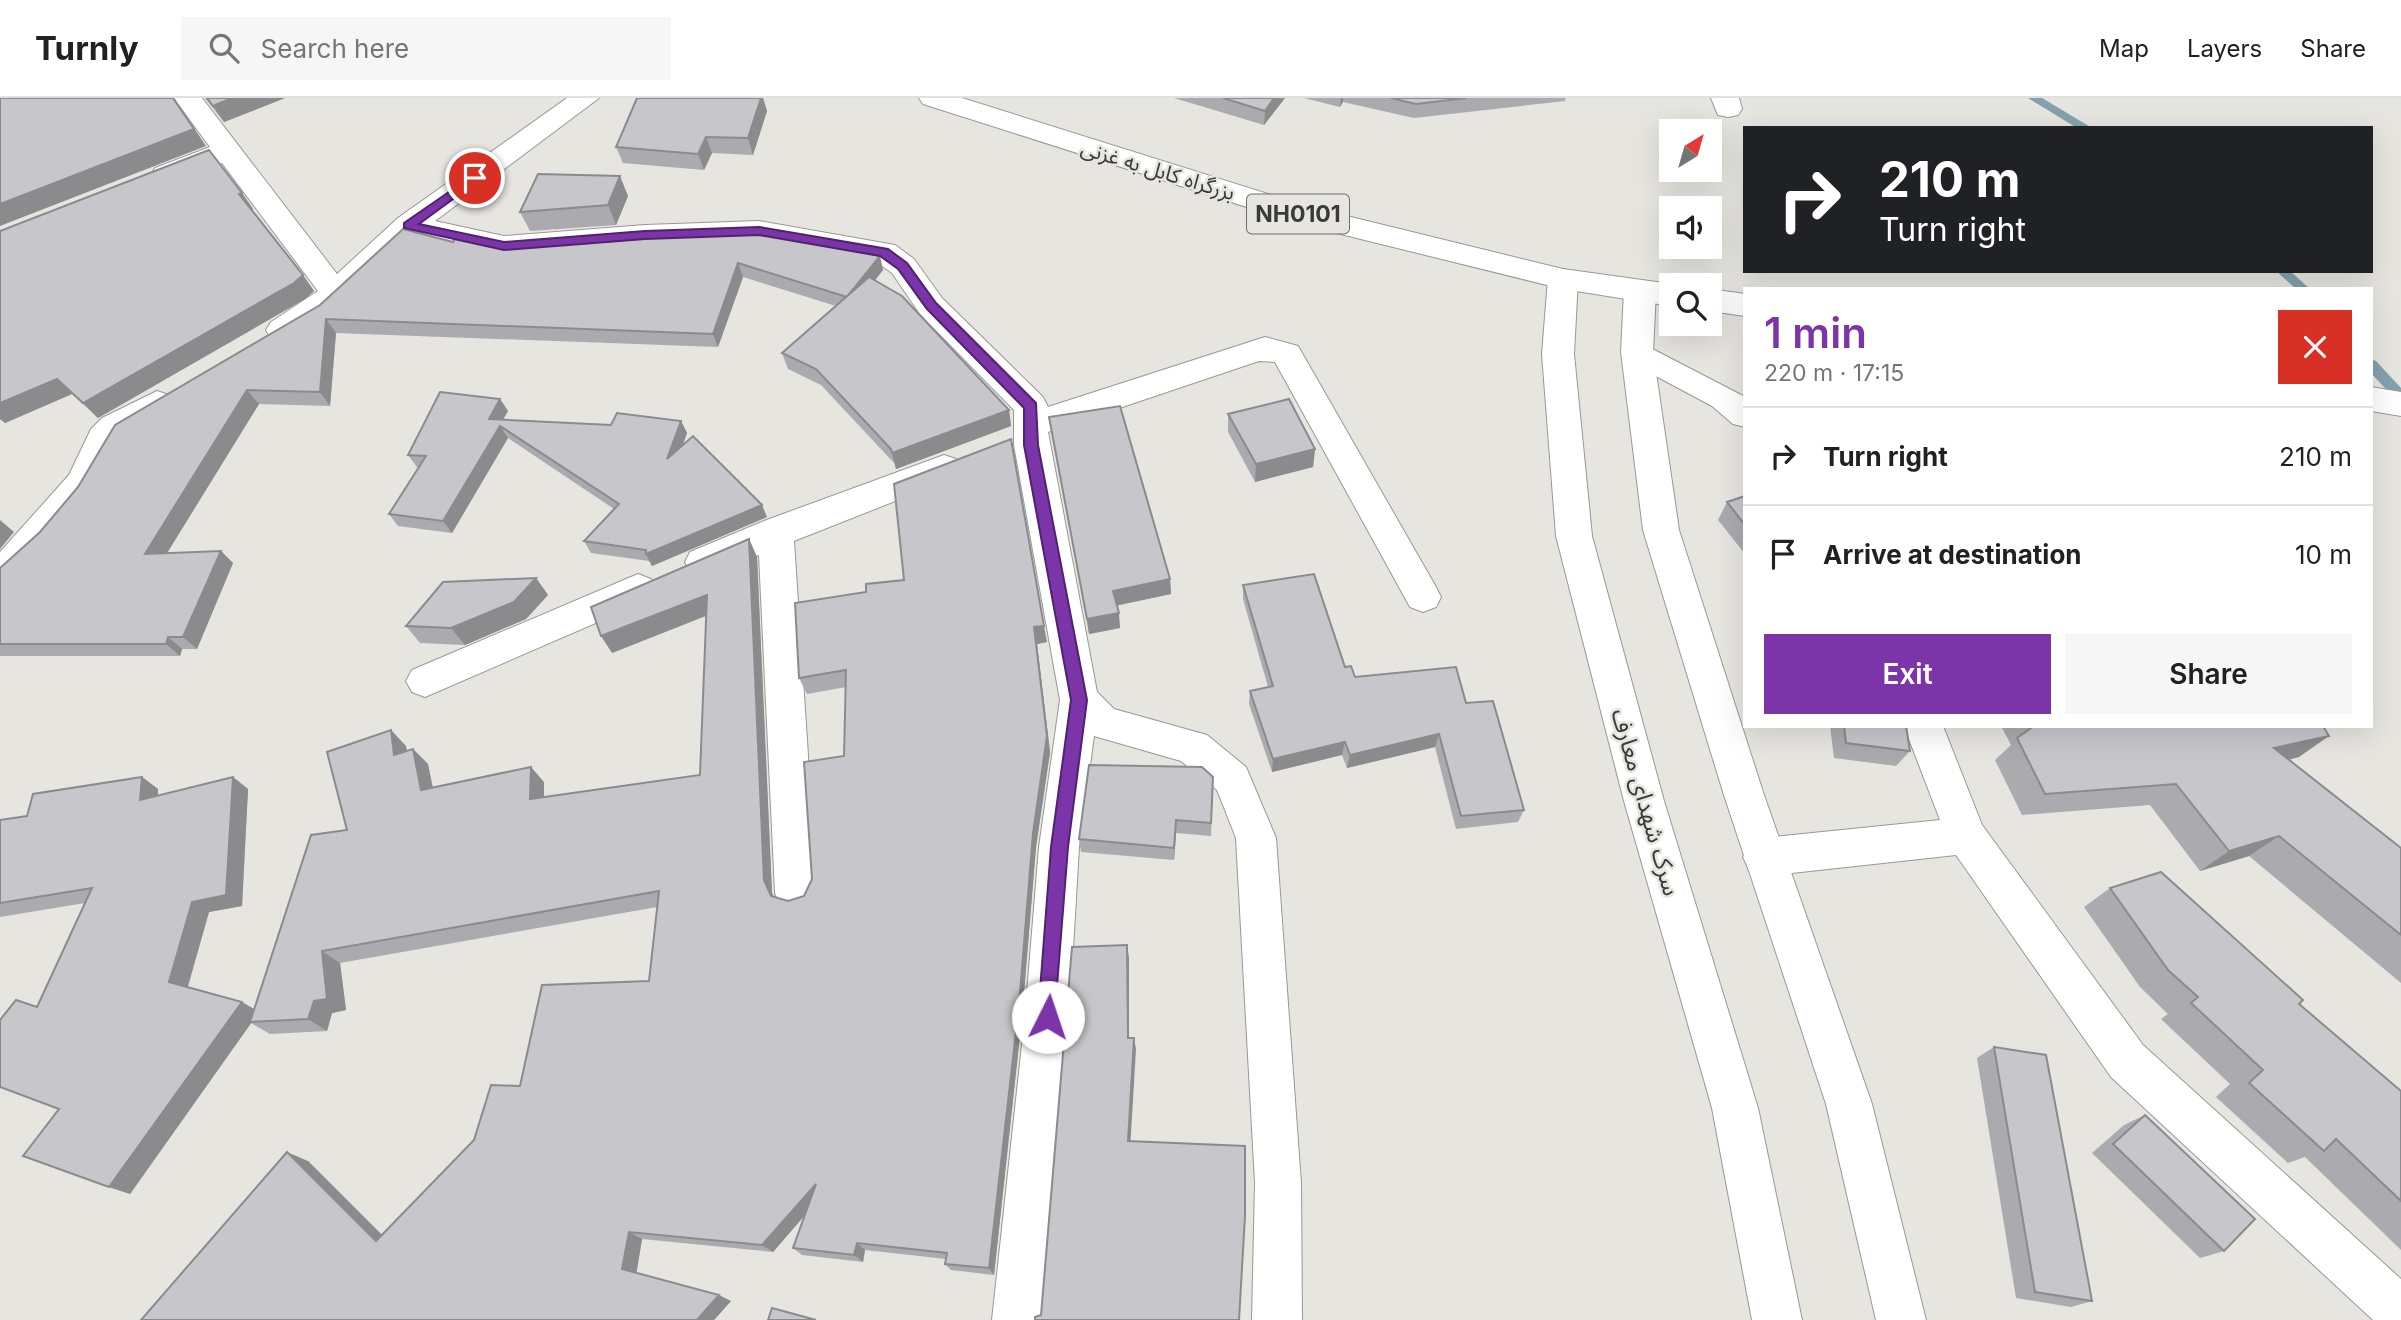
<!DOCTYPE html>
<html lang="en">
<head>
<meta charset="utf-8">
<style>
  :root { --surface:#fff; --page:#f6f6f6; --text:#202124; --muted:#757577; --line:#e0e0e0; --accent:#7c35a8 }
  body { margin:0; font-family:Inter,"Noto Sans Arabic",sans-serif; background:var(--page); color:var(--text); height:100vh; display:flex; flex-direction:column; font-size:26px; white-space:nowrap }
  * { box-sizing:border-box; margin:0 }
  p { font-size:23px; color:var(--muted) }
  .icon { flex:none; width:38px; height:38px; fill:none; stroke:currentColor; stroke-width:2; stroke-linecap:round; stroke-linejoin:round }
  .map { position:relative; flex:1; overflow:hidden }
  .details { position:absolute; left:1743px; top:189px; width:630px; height:441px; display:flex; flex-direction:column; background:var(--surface); border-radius:0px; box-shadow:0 7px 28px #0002 }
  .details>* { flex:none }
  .hud { position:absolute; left:1743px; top:28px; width:630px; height:147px; border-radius:0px; box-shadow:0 7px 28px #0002; background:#202124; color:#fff; overflow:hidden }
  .needle { width:46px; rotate:37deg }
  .fabs { position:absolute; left:1659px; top:21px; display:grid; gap:14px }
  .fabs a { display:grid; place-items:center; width:63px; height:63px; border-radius:0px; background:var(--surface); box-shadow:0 7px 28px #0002; font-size:35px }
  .pin { position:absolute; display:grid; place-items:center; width:60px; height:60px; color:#fff; margin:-30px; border:4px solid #fff; border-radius:50%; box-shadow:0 2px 7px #0007 }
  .me { position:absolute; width:77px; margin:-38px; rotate:4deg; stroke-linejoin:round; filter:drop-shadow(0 0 5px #0008) }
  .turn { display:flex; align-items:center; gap:24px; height:147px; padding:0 21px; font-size:32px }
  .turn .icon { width:91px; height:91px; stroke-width:2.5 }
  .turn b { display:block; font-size:49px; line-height:60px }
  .round { display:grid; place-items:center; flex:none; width:74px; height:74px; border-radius:0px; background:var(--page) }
  .overview { display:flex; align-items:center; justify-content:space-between; height:119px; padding:0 21px }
  h1 { font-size:42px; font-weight:600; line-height:52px; color:var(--accent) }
  .button { display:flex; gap:14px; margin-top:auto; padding:14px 21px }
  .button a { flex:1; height:80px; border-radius:0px; background:var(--accent); color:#fff; font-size:28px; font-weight:600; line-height:80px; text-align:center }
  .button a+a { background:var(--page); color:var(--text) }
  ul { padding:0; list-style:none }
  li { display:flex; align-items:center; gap:21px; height:98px; padding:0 21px; border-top:2px solid var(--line) }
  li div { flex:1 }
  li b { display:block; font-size:26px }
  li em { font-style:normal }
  header { display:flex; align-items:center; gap:42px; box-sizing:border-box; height:98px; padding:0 35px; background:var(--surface); border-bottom:2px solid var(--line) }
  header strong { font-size:33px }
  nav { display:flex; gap:38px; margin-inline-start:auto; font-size:24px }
  .search { width:490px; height:63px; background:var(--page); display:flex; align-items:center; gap:18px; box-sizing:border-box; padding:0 24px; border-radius:0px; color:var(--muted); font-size:26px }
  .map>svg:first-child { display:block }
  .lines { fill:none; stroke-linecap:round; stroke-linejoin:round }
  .stream { fill:#84a2ae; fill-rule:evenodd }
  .minor-casing { stroke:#999894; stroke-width:2 }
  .secondary-casing { stroke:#999894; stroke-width:2 }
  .trunk-casing { stroke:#999894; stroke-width:2 }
  .minor { fill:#fff; fill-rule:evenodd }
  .secondary { fill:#fff; fill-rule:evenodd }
  .trunk { fill:#fff; fill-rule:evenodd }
  .wall { fill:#abaaaf }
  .shaded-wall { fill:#8b8b8e }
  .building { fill:#c7c6cb; stroke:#8b8b8e; stroke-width:2 }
  .route { fill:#7c35a8; stroke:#51226d; stroke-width:2 }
  .labels { text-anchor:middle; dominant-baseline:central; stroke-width:5; stroke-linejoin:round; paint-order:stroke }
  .far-street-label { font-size:21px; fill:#3a3a38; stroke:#e6e5e0 }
  .shield { fill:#e6e5e0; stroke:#6e6d6a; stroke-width:2 }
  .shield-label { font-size:23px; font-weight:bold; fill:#3a3a38 }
  .street-label { font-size:24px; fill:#3a3a38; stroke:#e6e5e0 }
</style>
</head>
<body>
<header>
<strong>Turnly</strong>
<div class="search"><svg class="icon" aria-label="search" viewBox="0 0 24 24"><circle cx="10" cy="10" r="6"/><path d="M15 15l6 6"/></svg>Search here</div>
<nav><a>Map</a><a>Layers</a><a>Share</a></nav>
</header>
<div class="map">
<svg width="2401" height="1222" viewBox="0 0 2401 1222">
  <rect width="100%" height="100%" fill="#e6e5e0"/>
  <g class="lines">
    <g class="stream">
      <path d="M2028,0H2042L2092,30H2077Z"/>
      <path d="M2276,173H2290L2310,191H2296Z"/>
      <path d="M2371,261L2376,263L2401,290V304L2396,302L2371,275Z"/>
    </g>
    <g class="minor-casing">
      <g id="minor">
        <path d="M174,0H202L337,176L398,120L567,0H599L435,123L504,138L645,127L759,123L895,147L914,161L942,200L1043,299L1048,309L1265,239L1298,248L1436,489L1441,499L1436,509L1423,514L1410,509L1275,264L1259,263L1048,334L1097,594L1114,611L1207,637L1246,669L1276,740L1301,1085L1302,1222H1252L1255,1085L1236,740L1217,692L1181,663L1094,638L1079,749L1069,919L1042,1222H992L1025,919L1039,749L1060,602L1014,347V312L920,216L892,175L875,163L759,143L645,147L504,158L415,138L329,219L282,243L271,240L266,232L271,224L318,193L222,65L175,84L165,86L155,84L151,77L155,70L210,49Z"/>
        <path d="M1711,0H1739L1742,11L1738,17L1728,19L1718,17Z"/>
        <path d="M1637,243L1745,299V329L1733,326L1712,308L1626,262L1621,254L1626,246Z"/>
        <path d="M157,293L169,297L174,305C162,326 132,327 118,346C108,358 105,376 97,390C82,416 27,480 0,489V454L69,377L91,331L102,320Z"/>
        <path d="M944,357L956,361L961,370L956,379L794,443L817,795L811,809L796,814L781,809L775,795L759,457L703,478L690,474L685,464L690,454L764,423Z"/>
        <path d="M638,476L651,481L656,491L651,501L425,599L412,594L406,583L412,572Z"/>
        <path d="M1904,628H1943L1982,727L2143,947L2401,1181V1222H2373L2111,979L1956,757L1764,778L1749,772L1743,759L1749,746L1764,740L1940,722Z"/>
      </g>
    </g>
    <g class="secondary-casing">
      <g id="secondary">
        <path d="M1563,171L1574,174L1578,181L1574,256L1592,438L1664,703L1758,1010L1802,1222H1752L1712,1010L1624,703L1556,438L1542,256L1548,181L1552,174Z"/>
        <path d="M1640,182L1651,186L1656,193L1653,254L1679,432L1763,694L1872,1006L1926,1222H1876L1826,1006L1723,694L1643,432L1621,254L1624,193L1629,186Z"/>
      </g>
    </g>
    <g class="trunk-casing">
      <g id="trunk">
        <path d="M919,0H962L1306,108L1563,171L1671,186L1674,187H1671V208L1563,191L1300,126L923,6Z"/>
        <path d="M1710,191L1745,196V218L1710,213Z"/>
        <path d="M2371,289L2401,294V318L2371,313Z"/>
      </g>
    </g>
    <use href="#minor" class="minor"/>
    <use href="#secondary" class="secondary"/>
    <use href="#trunk" class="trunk"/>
  </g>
  <g class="wall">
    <path d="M205,0H285L224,24Z"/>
    <path d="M637,0H763L767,13L753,57L712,55L704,72L623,65L616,49Z"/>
    <path d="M1174,0H1285L1264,27Z"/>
    <path d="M1304,0H1566L1565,3L1414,20L1343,4L1340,9Z"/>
    <path d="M242,95L253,111L252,112L303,177L314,193L305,201L98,320L72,296L5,325L0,321V133Z"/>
    <path d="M628,98L616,127L530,133L520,114Z"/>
    <path d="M599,139L600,142L883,172L875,182L1009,312L1011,328L896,371L895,366L821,287L788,271L782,255L836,208L743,179L718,249L336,235L330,308L259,306L167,455L221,453L233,465L197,551H182L180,558H0V470L40,434L78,389L115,327L453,144L509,148Z"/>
    <path d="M500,301L508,313L503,322L611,327L681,323L687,335L683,347L767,419L652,468L649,463L591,455L584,443L614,411L508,340L452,435L398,428L389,416L419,369H417L408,357Z"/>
    <path d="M1228,316L1315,351L1313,369L1255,384L1228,334Z"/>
    <path d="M1049,319L1170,481L1171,496L1117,507L1120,530L1089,536Z"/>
    <path d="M1745,398V456L1718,422L1727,404Z"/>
    <path d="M749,441L757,459L772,795L774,799L788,803L804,798L812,781L844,658L846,589L807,596L799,580L795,505L1047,544L1037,546L1050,654L1036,749L1022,919L994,1177L951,1172L945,1166L946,1161L865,1152L863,1164L802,1157L793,1150L805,1117L773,1154L642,1141L636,1175L731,1203L714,1222H141L308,1063L382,1137L474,1042L520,988L649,883L657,809L340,865L346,912L332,915L327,933L270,936L251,925L130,1096L109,1089L58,1011L37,909L85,805L0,819V722L27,718L142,679L158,691V698L233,679L248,691L242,808L209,814L188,889L242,904L254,911L347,732L406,648L407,653L413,651L428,666L433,690L544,684V699L700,677L706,518L612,555Z"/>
    <path d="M536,480L548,497L526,521L465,547L420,545L406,528Z"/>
    <path d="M1243,487L1355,579L1466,605L1524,712L1518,724L1456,731L1435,649L1347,670L1342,657L1272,674L1249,606L1250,593L1268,589L1243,501Z"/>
    <path d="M1830,628H1906L1910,653L1896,668L1834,660Z"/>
    <path d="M2001,628H2323L2299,659L2289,662L2401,750V885L2249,758L2200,773L2150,707L2022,717L1995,662L2011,647Z"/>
    <path d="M1213,692L1211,738L1176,735L1174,762L1081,754L1079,741Z"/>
    <path d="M2110,790L2299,906L2401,993V1152L2305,1059L2288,1065L2216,999L2230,986L2161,921L2168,916L2140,889L2084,809Z"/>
    <path d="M1994,949L2092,1203L2071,1209L2016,1200L1977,960Z"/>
    <path d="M2145,1017L2224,1153L2200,1160L2092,1055L2124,1027Z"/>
  </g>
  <g class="shaded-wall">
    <path d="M174,0L206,48L0,128V106Z"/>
    <path d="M232,0H285L224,24L213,8Z"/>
    <path d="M761,0H763L767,13L753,57L748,40Z"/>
    <path d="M1274,0H1285L1264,27L1265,13Z"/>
    <path d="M1341,0H1343V4L1340,9Z"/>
    <path d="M706,39L712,55L704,72L698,56Z"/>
    <path d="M620,78L628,98L616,127L608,107Z"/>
    <path d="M242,95L253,111L251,113L239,96Z"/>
    <path d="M880,158L883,172L851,213L847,199Z"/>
    <path d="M738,165L743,179L718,249L713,236Z"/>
    <path d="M303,177L314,193L305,201L98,320L83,305Z"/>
    <path d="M326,221L336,235L330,308L320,294Z"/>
    <path d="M57,281L72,296L5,325L0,321V305Z"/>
    <path d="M247,292L259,306L159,468L145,456Z"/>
    <path d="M500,301L508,313L496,333L489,321Z"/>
    <path d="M1009,312L1011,328L896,371L892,355Z"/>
    <path d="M681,323L687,335L673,373L667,361Z"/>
    <path d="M500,328L508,340L452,435L443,423Z"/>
    <path d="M1315,351L1313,369L1255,384L1256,366Z"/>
    <path d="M762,407L767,419L652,468L646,456Z"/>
    <path d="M0,422L14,434L0,451Z"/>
    <path d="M749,441L757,459L772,795L780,811L771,798L764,782Z"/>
    <path d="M221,453L233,465L197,551L183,539Z"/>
    <path d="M536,480L548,497L526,521L465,547L451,530Z"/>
    <path d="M1170,481L1171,496L1115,508L1113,493Z"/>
    <path d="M707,497L715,514L612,555L601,538Z"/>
    <path d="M1119,515L1120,530L1089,536L1087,521Z"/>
    <path d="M1044,528L1047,544L1037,546L1050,654L1036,749L1022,919L994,1177L989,1170L1034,529Z"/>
    <path d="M168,539L182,551L180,558L166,546Z"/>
    <path d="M391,632L406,648L410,672L394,657Z"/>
    <path d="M1439,636L1435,649L1347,670L1350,657Z"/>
    <path d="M2329,638L2299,659L2245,671L2274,650Z"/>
    <path d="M1345,644L1342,657L1272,674L1273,661Z"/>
    <path d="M413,651L428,666L436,707L421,692Z"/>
    <path d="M531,669L544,684V716L530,701Z"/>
    <path d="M142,679L158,691L157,714L140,702Z"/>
    <path d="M233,679L248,691L242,808L209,814L186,894L169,884L192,804Z"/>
    <path d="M1176,722V735L1174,762V750Z"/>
    <path d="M2279,738L2249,758L2200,773L2229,753Z"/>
    <path d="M1127,847L1129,860V951L1128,940Z"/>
    <path d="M322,853L340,865L346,912L332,915L327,933L308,921Z"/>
    <path d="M242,904L259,914L130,1096L109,1089Z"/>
    <path d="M1134,940L1136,951L1130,1052L1128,1043Z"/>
    <path d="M287,1054L308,1063L395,1150L376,1143Z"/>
    <path d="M816,1086L825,1094L773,1154L762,1147Z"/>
    <path d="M629,1134L642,1141L636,1178L622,1171Z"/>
    <path d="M857,1145L865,1152L863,1164L854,1157Z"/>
    <path d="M719,1197L731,1203L714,1222H697Z"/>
  </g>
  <g class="building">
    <path d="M0,0H173L194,31L0,106Z"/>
    <path d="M207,0H232L213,8Z"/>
    <path d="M637,0H761L748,40L706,39L698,56L616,49Z"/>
    <path d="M1223,0H1274L1265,13Z"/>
    <path d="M1391,0H1466L1416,6Z"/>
    <path d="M209,52L242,95L239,96L303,177L294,185L83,305L57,281L0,305V133Z"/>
    <path d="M538,76L620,78L608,107L520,114Z"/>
    <path d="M403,131L453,144L455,140L509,148L599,139L597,142L754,132L828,147L841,146L880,158L847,199L738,165L713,236L326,221L320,294L247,292L145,456L221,453L183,539H168L166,546H0V470L40,434L78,389L115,327L320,207Z"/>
    <path d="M869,179L902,198L1009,312L892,355L891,351L816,271L782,255Z"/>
    <path d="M440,294L500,301L489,321L611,327L617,315L681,323L667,361L693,338L762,407L646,456V452L584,443L619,406L500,328L443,423L389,416L426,358L408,357Z"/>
    <path d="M1289,301L1315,351L1256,366L1228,316Z"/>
    <path d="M1120,308L1170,481L1113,493L1119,515L1087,521L1049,319Z"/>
    <path d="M1011,341L1044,528L1034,529L1047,638L1033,735L1019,907L989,1170L945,1166L947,1155L857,1145L854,1157L793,1150L816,1086L762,1147L629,1134L622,1171L719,1197L697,1222H141L287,1054L376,1143L474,1042L491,987L520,988L542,887L649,883L659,793L322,853L327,901L314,903L308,921L250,924L311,737L347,732L327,654L391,632L394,657L413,651L421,692L531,669L530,701L700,677L707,497L601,538L591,509L749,441L764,782L771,798L788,803L804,798L812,781L804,664L844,658L846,572L799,580L795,505L866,494V486L904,482L894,386Z"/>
    <path d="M1745,398V427L1727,404Z"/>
    <path d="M1314,476L1345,569L1351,568L1355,579L1456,569L1466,605L1493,603L1524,712L1461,718L1439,636L1350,657L1345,644L1273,661L1250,593L1273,588L1243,487Z"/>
    <path d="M536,480L514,504L451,530L406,528L443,484Z"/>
    <path d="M1844,628H1906L1910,653L1846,645Z"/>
    <path d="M2034,628H2323L2329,638L2274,650L2401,750V837L2279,738L2229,753L2176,686L2045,696L2017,640Z"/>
    <path d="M1089,667L1202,669L1213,679L1211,725L1176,722L1174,750L1079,741Z"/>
    <path d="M142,679L140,702L233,679L226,797L192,804L169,884L242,904L109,1089L23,1058L59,1011L0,989V922L16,902L37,909L92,790L0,805V722L27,718L33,696Z"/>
    <path d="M2161,774L2303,902L2299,906L2401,993V1103L2336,1041L2324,1053L2249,985L2263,972L2191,905L2198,899L2168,872L2110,790Z"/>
    <path d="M1127,847L1128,940H1134L1128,1043L1245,1048V1118L1239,1222H1035V1219L1041,1217L1072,849Z"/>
    <path d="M1994,949L2046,957L2092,1203L2035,1194Z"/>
    <path d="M2145,1017L2255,1121L2224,1153L2113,1046Z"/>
    <path d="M772,1210L816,1222H768Z"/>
  </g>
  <path class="route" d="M475,76L479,77V82L419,126L504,144L645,133L759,129L888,151L907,165L936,205L1036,305L1038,347L1087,602L1068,749L1054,926L1048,928L1041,926L1038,919L1051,749L1071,602L1024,347V310L927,211L898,171L880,158L759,137L645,141L504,152L404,130V125Z"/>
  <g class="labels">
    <g class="far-street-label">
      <text transform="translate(1158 72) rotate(17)">بزرگراه کابل به غزنی</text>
    </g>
    <rect class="shield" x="1247" y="96.5" width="102" height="39" rx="5"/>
    <g class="shield-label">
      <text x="1298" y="116">NH0101</text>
    </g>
    <g class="street-label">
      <text transform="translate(1646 704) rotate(74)">سرک شهدای معارف</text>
    </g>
  </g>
</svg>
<div class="fabs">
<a><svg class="needle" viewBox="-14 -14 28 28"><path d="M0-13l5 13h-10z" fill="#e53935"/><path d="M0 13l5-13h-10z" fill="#757577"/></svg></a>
<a><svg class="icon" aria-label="sound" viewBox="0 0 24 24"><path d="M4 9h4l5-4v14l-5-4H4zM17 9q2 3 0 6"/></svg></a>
<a><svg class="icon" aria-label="search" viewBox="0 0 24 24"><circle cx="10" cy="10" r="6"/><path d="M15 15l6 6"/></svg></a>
</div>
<div class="pin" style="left:475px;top:80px;background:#d93025"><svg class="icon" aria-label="arrive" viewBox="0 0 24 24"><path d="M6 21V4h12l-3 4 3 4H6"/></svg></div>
<svg class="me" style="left:1048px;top:919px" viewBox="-20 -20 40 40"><circle r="19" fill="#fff"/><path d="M0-13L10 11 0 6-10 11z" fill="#7c35a8"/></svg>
<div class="hud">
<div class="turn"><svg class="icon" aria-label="right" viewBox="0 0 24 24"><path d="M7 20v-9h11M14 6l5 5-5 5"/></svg><div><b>210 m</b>Turn right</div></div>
</div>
<section class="details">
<div class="overview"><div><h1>1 min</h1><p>220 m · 17:15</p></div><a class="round" style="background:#d93025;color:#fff"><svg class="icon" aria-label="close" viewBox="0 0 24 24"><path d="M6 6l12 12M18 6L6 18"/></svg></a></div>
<ul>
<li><svg class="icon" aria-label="right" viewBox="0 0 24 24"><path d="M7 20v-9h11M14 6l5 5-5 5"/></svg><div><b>Turn right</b></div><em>210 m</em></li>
<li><svg class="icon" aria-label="arrive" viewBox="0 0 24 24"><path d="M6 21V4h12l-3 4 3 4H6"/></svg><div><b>Arrive at destination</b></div><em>10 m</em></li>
</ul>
<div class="button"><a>Exit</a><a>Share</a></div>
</section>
</div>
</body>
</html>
